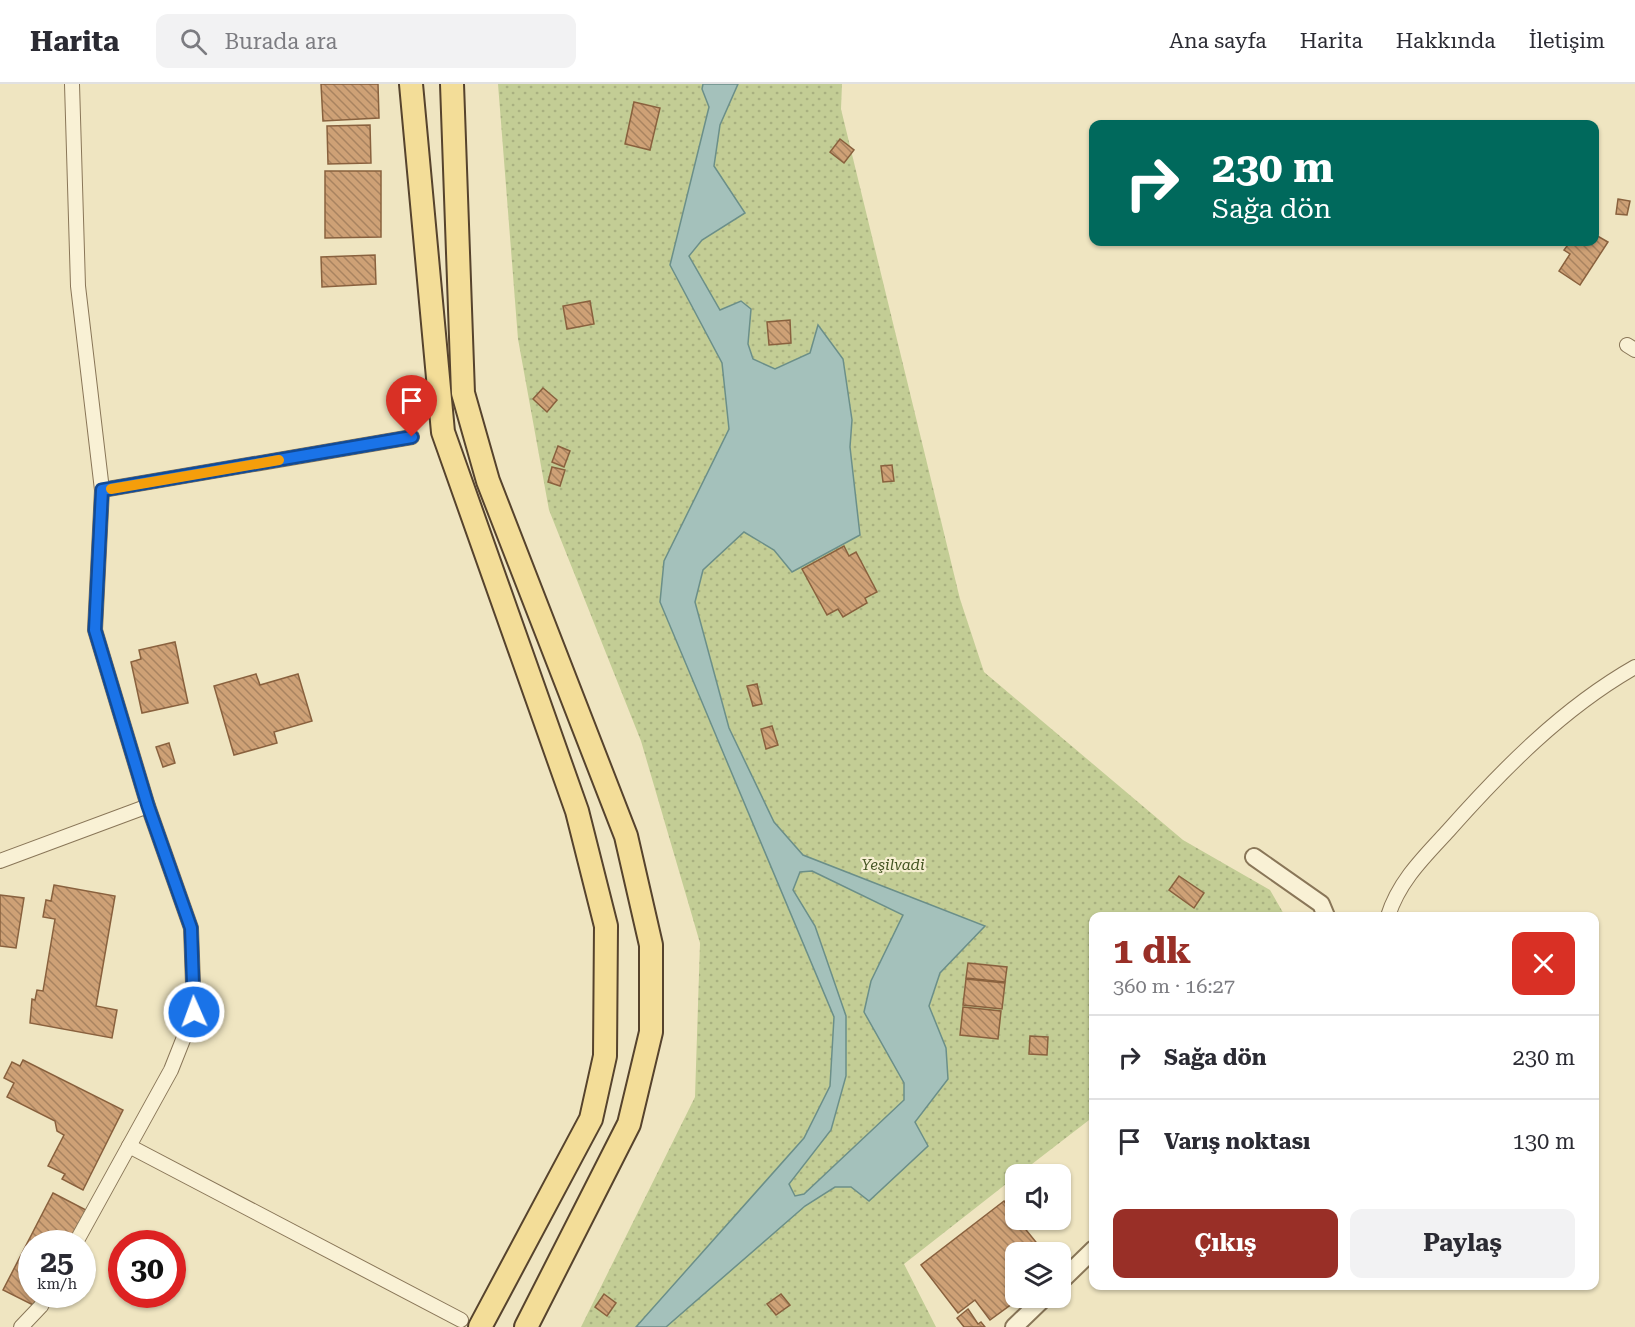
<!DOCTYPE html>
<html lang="tr">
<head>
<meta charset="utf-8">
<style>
  :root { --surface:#fff; --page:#f2f2f3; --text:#2b2b33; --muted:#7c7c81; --line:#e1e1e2; --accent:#992f27 }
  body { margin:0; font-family:"Roboto Serif",serif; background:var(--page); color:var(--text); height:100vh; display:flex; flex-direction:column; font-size:22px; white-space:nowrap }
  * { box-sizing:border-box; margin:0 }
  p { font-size:20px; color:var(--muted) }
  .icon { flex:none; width:33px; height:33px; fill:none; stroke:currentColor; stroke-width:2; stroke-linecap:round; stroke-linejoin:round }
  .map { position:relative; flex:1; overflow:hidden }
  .side { position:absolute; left:1089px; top:828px; width:510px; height:378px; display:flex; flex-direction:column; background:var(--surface); border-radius:12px; box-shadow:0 2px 4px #0004 }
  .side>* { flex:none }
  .banner { position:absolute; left:1089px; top:36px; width:510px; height:126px; border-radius:12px; box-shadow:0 2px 4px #0004; background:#00695c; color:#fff; overflow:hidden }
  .buttons { position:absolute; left:1005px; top:1080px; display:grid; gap:12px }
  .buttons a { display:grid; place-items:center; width:66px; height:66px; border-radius:12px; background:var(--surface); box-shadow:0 2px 4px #0004; font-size:30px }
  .speed { position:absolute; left:18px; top:1146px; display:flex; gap:12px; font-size:30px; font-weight:700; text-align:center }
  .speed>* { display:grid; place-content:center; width:78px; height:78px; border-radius:50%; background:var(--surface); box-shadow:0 2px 4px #0004; line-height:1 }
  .speed small { font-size:15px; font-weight:400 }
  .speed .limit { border:9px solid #d22; background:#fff; color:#111 }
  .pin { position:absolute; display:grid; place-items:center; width:51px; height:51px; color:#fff; margin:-62px -26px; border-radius:50% 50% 50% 0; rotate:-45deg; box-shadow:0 0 6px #0007 }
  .pin .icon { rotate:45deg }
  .me { position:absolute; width:66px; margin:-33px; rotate:358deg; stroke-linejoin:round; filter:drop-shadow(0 0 4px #0008) }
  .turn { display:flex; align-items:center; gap:21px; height:126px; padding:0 24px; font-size:27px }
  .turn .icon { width:78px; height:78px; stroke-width:2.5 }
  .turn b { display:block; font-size:42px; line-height:51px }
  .round { display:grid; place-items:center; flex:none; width:63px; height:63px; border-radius:12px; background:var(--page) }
  .summary { display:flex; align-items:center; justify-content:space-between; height:102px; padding:0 24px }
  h1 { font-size:36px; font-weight:700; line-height:45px; color:var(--accent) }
  .action { display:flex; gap:12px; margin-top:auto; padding:12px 24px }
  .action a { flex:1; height:69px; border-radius:12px; background:var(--accent); color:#fff; font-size:24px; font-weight:700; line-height:69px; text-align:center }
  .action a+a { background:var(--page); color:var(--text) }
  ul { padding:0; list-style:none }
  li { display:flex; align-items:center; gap:18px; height:84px; padding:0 24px; border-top:2px solid var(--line) }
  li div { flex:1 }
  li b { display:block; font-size:22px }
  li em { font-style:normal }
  header { display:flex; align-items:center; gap:36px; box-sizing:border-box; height:84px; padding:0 30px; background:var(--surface); border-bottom:2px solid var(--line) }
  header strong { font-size:28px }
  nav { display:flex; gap:33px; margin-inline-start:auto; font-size:21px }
  .search { width:420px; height:54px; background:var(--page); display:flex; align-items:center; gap:15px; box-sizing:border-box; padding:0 21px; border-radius:12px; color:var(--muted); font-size:22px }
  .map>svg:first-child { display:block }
  .park { fill:url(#park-dots) }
  .water { fill:#a4c1bb; stroke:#6b8f89; stroke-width:1.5; fill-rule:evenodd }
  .building { fill:url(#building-back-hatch); stroke:#89613e; stroke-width:1.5 }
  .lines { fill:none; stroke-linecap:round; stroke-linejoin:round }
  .minor-casing { stroke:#897658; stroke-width:16 }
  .tertiary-casing { stroke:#897658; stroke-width:20 }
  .primary-casing { stroke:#56432d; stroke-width:26 }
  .minor { stroke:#f9f1d5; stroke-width:14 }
  .tertiary { stroke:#f9f1d5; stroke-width:16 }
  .primary { stroke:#f3dd98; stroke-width:22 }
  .route-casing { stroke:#114b97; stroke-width:15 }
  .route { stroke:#1a73e8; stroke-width:10 }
  .slow { stroke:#f59e0b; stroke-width:10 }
  .labels { text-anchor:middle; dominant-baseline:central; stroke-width:4.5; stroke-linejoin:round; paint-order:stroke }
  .park-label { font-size:15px; font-style:italic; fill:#455523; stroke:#f6eed1 }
</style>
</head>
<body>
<header>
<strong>Harita</strong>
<div class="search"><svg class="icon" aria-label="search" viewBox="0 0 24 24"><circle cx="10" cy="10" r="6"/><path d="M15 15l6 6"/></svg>Burada ara</div>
<nav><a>Ana sayfa</a><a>Harita</a><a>Hakkında</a><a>İletişim</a></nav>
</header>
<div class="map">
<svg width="1635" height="1243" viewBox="0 0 1635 1243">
  <defs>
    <pattern id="park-dots" width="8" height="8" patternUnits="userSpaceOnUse" patternTransform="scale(1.5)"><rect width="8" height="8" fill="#c3cd95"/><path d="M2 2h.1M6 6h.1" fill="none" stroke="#a8b080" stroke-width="1.8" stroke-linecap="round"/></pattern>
    <pattern id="building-back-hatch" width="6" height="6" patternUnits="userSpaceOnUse" patternTransform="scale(1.5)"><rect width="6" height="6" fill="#cea176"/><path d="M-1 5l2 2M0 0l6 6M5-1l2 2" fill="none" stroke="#a88360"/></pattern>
  </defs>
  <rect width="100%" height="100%" fill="#efe5c1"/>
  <path class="park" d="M498,0H842L841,25L960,515L984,588L1183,756L1270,806L1285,832H1094L1093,1033L1019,1090H1016L1015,1093L904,1180L936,1243H581L695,1013L700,859L641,657L549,426L518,255Z"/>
  <path class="water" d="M703,0H738L720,41L714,82L745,129L702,156L689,172L720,226L741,217L751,225L748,260L753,275L775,285L810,269L818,241L843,275L852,336L850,363L860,451L792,488L774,466L744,448L703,486L695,518L729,644L774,738L803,771L985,842L940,889L929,922L946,964L948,995L915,1038L928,1062L869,1117L851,1103H835L805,1122L666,1243H636L804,1054L830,1002L834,933L660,518L664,477L729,345L722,279L670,181L709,23L702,5ZM812,787L903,831L871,897L864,928L904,999V1016L804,1110L795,1112L789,1100L831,1046L846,992V932L815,842L793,806L800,788Z"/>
  <g class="building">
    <path d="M321,0H378L379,34L323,37Z"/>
    <path d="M634,18L660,24L650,66L625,60Z"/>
    <path d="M370,41L371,79L328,80L327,42Z"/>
    <path d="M840,55L854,66L844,79L830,68Z"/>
    <path d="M325,87H381V153L325,154Z"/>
    <path d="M1618,115L1630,117L1627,131L1616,130Z"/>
    <path d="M1594,150L1608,158L1580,201L1559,187L1570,170L1564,166L1570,158H1594Z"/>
    <path d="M375,171L376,200L322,203L321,173Z"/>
    <path d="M590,217L594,240L567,245L563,222Z"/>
    <path d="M790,236L791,259L769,261L767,238Z"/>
    <path d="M543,304L557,316L547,328L533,315Z"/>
    <path d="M558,362L570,367L564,383L552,378Z"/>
    <path d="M892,381L894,397L883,398L881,382Z"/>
    <path d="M552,383L565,386L560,402L548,398Z"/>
    <path d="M844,462L849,472L856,468L877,508L865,514L867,519L843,533L838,525L827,531L802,485Z"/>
    <path d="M175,558L188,619L142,629L131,578L141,575L139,566Z"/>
    <path d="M256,590L260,601L298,590L312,637L274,648L277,659L234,671L214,602Z"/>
    <path d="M757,600L762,620L753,622L747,602Z"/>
    <path d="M772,642L778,661L766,665L761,645Z"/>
    <path d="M169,659L175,679L163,683L156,663Z"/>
    <path d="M1179,792L1204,809L1194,824L1169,806Z"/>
    <path d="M54,801L115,812L96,922L117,926L112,954L30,939L32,915L35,916L37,906L43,907L55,835L43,833L46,816L51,817Z"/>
    <path d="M0,811L24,814L16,864L0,862Z"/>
    <path d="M968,879L1007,883L1005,898L966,894Z"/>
    <path d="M966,895L1005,899L1002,925L963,921Z"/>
    <path d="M963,923L1001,927L998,955L960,951Z"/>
    <path d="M1030,952L1048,953L1047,971L1029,970Z"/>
    <path d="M23,976L123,1026L83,1106L62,1095L65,1090L48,1082L64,1051L57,1047L55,1037L7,1013L14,999L4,994L12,978L20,982Z"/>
    <path d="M53,1109L88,1127L72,1160H32V1210H46L39,1224L3,1206Z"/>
    <path d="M1004,1117L1016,1136H1018L1044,1168H1016V1214H1020L990,1236L975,1216L958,1229L921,1181Z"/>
    <path d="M604,1210L616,1219L607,1232L595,1223Z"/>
    <path d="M781,1210L790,1221L776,1231L767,1220Z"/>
    <path d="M968,1225L978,1240L981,1238L985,1243H964L957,1234Z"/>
  </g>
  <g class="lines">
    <g class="minor-casing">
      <g id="minor">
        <path d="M72,0L78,202L102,406L412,353"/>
        <path d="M1627,261L1635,266"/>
        <path d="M0,777L148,722L95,546L102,406"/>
        <path d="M1388,832C1399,797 1424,773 1448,747C1503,685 1563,624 1635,583"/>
        <path d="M129,1062L461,1236"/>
        <path d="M75,1160L171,986L194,928L191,844L148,722"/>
        <path d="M21,1243L41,1222L47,1210"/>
      </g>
    </g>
    <g class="tertiary-casing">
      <g id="tertiary">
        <path d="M1254,773L1321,820L1326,832"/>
        <path d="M1060,1198L1094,1165"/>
        <path d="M1014,1243L1044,1214"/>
      </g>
    </g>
    <g class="primary-casing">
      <g id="primary">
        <path d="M411,0L443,348L577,727L606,842L605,972L591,1035L480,1243"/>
        <path d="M452,0L463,309L488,397L626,752L651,861V948L629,1040L526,1243"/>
      </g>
    </g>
    <use href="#minor" class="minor"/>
    <use href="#tertiary" class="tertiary"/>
    <use href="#primary" class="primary"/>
  </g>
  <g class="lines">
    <g class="route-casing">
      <path id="route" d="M194,928L191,844L148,722L95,546L102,406L412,353"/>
    </g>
    <use href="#route" class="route"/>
    <path class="slow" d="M111,405L279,376"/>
  </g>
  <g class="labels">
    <g class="park-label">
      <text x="893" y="781">Yeşilvadi</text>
    </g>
  </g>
</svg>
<div class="buttons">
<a><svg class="icon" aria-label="sound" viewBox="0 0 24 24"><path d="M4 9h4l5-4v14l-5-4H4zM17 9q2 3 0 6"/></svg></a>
<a><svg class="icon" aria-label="layers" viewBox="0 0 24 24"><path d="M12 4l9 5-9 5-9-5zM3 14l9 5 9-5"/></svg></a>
</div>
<div class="speed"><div>25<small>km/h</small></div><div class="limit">30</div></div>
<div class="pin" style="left:412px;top:353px;background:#d93025"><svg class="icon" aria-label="arrive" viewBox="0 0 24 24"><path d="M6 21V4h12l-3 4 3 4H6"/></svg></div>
<svg class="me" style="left:194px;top:928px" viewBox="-20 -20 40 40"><circle r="17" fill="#1a73e8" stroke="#fff" stroke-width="3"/><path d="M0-11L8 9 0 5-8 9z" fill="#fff"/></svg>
<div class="banner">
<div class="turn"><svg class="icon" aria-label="right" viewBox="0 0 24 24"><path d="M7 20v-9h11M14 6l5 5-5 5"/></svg><div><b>230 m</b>Sağa dön</div></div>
</div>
<section class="side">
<div class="summary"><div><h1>1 dk</h1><p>360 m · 16:27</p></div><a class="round" style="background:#d93025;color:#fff"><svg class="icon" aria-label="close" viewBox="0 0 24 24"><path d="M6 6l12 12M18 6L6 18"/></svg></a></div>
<ul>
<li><svg class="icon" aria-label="right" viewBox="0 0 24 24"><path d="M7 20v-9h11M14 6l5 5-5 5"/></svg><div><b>Sağa dön</b></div><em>230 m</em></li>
<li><svg class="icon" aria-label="arrive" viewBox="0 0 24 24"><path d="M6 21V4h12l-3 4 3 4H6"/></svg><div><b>Varış noktası</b></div><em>130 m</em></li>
</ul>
<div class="action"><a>Çıkış</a><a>Paylaş</a></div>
</section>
</div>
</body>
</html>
